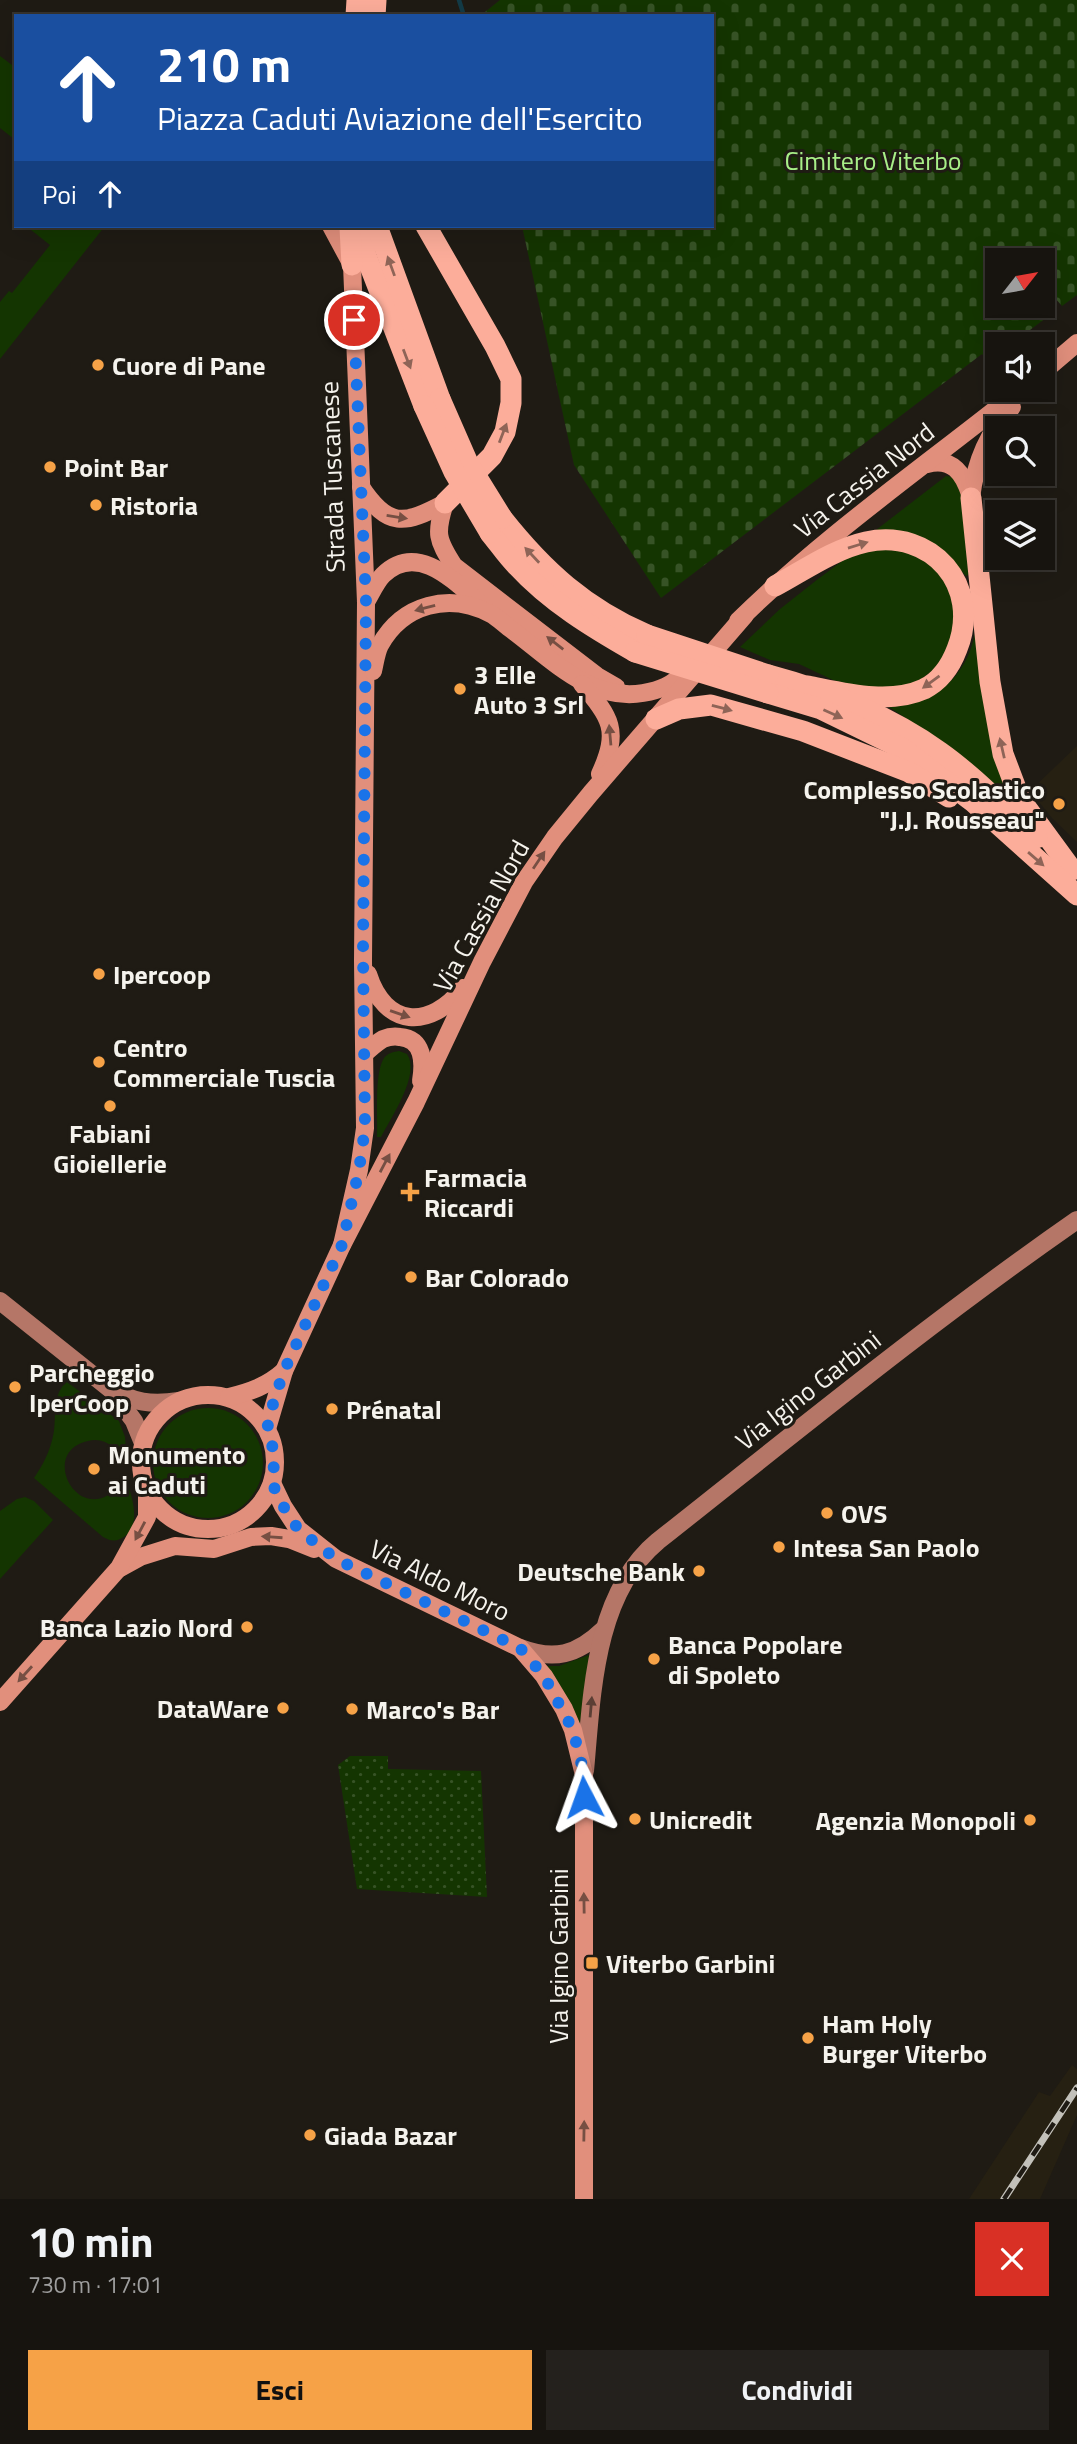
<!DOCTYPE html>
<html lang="it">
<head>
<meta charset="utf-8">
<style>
  :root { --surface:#17140f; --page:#24211d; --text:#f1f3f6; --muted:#9e9e9e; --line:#36332f; --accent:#f6a247 }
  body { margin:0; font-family:"Titillium Web",sans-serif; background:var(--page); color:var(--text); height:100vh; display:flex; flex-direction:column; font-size:26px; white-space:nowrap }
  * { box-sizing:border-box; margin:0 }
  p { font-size:23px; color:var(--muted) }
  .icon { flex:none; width:38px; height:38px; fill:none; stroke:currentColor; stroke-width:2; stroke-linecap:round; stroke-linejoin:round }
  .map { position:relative; height:2199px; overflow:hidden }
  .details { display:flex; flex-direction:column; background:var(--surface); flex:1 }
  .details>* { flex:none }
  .banner { position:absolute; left:14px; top:14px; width:700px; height:214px; border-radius:0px; box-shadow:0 7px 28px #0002,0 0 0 2px var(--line); background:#1a4fa0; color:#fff; overflow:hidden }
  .needle { width:46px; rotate:59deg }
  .fabs { position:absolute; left:985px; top:248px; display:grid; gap:14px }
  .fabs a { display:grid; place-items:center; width:70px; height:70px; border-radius:0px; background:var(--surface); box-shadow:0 7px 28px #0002,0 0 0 2px var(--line); font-size:35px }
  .pin { position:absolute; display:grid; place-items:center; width:60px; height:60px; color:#fff; margin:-30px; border:4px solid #fff; border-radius:50%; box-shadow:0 2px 7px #0007 }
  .me { position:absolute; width:77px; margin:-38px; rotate:356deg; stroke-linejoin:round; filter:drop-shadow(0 0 5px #0008) }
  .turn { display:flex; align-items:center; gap:24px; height:147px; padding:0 28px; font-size:32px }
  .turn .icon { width:91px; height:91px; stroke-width:2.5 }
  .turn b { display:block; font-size:49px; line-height:60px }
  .then { display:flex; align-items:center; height:66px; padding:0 28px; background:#0003; gap:14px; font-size:26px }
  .round { display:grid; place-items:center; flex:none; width:74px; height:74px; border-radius:0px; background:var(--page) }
  .summary { display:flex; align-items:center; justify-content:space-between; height:119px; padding:0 28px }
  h1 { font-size:42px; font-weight:700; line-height:52px }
  .button { display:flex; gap:14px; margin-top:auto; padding:14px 28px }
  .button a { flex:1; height:80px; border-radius:0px; background:var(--accent); color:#111; font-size:28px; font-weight:700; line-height:80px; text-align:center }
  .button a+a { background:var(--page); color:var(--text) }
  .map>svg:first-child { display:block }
  .built { fill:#262012 }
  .green { fill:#143501 }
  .cemetery { fill:url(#cemetery-stones); fill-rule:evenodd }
  .park { fill:url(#park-dots) }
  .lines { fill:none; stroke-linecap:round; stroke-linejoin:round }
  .stream { stroke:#133b47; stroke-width:4.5 }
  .secondary { stroke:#b57667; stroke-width:18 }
  .primary { stroke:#e18f7c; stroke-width:18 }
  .highway { stroke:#fcad9a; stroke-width:21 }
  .rail-casing { stroke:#c3c1ba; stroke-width:7 }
  .rail { stroke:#1f1b14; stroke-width:4.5; stroke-dasharray:13; stroke-linecap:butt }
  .highway-bridge { stroke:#fcad9a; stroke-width:21 }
  .oneway { fill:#8e6457 }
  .oneway2 { fill:#764f43 }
  .oneway3 { fill:#5b3f35 }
  .route { stroke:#1a73e8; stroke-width:12; stroke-dasharray:0 21.6 }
  .poi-dot { fill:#f6a247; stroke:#1f1b14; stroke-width:2.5 }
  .labels { text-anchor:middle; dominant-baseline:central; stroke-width:6; stroke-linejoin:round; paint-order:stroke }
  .park-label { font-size:26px; fill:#a8ef88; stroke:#1f1b14 }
  .poi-label { font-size:26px; font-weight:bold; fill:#f5f3ed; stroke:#1f1b14; text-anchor:start }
  .street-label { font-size:26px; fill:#f5f3ed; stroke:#1f1b14 }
</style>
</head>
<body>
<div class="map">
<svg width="1077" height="2199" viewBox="0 0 1077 2199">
  <defs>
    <pattern id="cemetery-stones" width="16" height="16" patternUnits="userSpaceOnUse" patternTransform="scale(1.75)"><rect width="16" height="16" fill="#143501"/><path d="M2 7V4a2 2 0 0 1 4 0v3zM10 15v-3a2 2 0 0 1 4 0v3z" fill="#375326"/></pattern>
    <pattern id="park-dots" width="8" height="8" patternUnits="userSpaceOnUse" patternTransform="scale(1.75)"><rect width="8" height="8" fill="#143501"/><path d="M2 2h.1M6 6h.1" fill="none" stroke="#375326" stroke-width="1.8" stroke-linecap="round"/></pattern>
  </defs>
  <rect width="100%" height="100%" fill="#1f1b14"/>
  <g class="built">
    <path d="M1077,746V842L1052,818L1030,791Z"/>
    <path d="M1072,2065L1077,2069V2115L1040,2199H969L1039,2092L1050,2096Z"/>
  </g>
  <g class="green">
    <path d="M0,56L16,68V137L14,139L0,128Z"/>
    <path d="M26,226H105L0,359V302L9,291L12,293L50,245Z"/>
    <path d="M946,476L953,477L961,486L970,574L966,576C945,551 909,534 876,530Z"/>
    <path d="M870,549L907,551L940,570L958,613L943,663L914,684L875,690L833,680L799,664L770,660L740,647L780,609L818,579L849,556Z"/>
    <path d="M975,633L998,769L1008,797L924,730L889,707C934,704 967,677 975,633Z"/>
    <path d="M399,1051L407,1054C421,1074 391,1117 381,1137H377C378,1118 374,1073 384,1058C388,1053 393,1052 399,1051Z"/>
    <path d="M67,1382L119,1421L125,1437L126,1450L118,1451C109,1443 100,1438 88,1441C37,1452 80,1531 120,1485H128C134,1502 141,1530 120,1539C113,1542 109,1540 103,1537L34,1478C43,1465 50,1451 53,1436C57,1419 51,1394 67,1382Z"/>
    <circle cx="208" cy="1463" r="55"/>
    <path d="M25,1497L34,1501L53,1520L0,1579V1511L17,1499Z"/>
    <path d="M589,1655L580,1725L561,1687L546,1666H559Z"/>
  </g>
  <path class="cemetery" d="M500,0H1077V295L1062,306L1055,298L1040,310L1046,318L1010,345H998L997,354L988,361L982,354L661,598L574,465L522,226H712V16H480ZM998,261H1043V306H998Z"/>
  <path class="park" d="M350,1756H388V1769L481,1771L487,1897L357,1889L338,1765Z"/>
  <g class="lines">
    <path class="stream" d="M459,0L464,16"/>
    <g class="secondary">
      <path d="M0,1301L109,1388C133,1403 152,1405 179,1401"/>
      <path d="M114,1394L134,1421L143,1443"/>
      <path d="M520,1648C554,1661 577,1655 603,1630"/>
      <path d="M585,1771C592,1694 594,1594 658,1541C796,1432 933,1320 1077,1220"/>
    </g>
    <g class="primary">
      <path d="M331,226L352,265L366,602L363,961L365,1128L359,1170L342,1245"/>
      <path d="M1043,372L1077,343"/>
      <path d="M927,464C952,457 963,473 970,494"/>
      <path d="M361,487C388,528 404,525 445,503"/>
      <path d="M971,498C975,464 988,432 1012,407"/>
      <path d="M445,503C435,533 437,540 454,566L597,676L616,687"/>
      <path d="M366,602C371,594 376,582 383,575C418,540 457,584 484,607"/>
      <path d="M738,621C824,536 925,466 1020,390"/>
      <path d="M373,671C375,663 376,653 380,645C403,604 449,592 491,614C498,618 505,625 512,630C551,659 591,702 643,693C661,690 672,685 685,672"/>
      <path d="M582,684C611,718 620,730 600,774"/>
      <path d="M368,974C385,1028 430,1030 463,988"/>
      <path d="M365,1053C370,1049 376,1043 383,1039C388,1037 394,1036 400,1037C424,1039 424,1063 421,1081"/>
      <circle cx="208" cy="1462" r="67"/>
      <path d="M229,1397C250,1392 267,1386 284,1371"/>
      <path d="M267,1429L284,1371L342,1245L416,1102L482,962L524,882L555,837L591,793L745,615"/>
      <path d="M272,1483L283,1506L298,1529L336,1559L520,1648L544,1676L564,1709L573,1730L584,1775V2199"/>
      <path d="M120,1568L140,1557L175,1546L214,1549L251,1537L271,1536L289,1539L314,1549"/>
      <path d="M0,1702L119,1568L147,1517V1491"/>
    </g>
    <g class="highway">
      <path d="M356,16L357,0"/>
      <path d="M375,16L376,0"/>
      <path d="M359,226L366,256L424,406"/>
      <path d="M377,226L440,399"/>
      <path d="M426,226L495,346L511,379V403L505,432L492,456L445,503"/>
      <path d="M350,228L352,265"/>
      <path d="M971,498L990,682L1003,754L1020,799L1072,870"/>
      <path d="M502,518C544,571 585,608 647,635"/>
      <path d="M490,533C499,544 507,556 517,566C550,602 593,628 635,652"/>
      <path d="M775,586C803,571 834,549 866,542C932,528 982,586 957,649C951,665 940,681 924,689C889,705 844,693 808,686"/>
      <path d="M768,675C828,691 888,715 940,752C974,776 1005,809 1037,838"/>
      <path d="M768,693L821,709L903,749L972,801L1077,895"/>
      <path d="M656,719L679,709L711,705L803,731L909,772L949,797"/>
    </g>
    <g class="rail-casing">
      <path id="rail" d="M1004,2199L1077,2088"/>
    </g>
    <use href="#rail" class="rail"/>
    <g class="highway-bridge">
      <path d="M440,399L468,463L502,518"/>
      <path d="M424,406L454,472L490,533"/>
      <path d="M647,635L768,675"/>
      <path d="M635,652L768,693"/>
    </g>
  </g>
  <defs><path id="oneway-solid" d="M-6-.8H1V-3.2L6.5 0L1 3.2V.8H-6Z" transform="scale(1.75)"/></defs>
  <g class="oneway">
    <use href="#oneway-solid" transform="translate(391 266) rotate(-110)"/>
    <use href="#oneway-solid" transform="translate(407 359) rotate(69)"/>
    <use href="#oneway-solid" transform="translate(503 433) rotate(-69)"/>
    <use href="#oneway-solid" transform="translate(858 545) rotate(-17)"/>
    <use href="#oneway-solid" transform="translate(532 555) rotate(-133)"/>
    <use href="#oneway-solid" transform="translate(931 682) rotate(144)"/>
    <use href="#oneway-solid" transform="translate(722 708) rotate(15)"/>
    <use href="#oneway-solid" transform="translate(833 714) rotate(24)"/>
    <use href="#oneway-solid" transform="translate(1002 748) rotate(-103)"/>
    <use href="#oneway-solid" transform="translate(1036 859) rotate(41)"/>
  </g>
  <g class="oneway2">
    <use href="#oneway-solid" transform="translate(397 517) rotate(9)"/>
    <use href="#oneway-solid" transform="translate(425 608) rotate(165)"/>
    <use href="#oneway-solid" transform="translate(555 643) rotate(-142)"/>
    <use href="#oneway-solid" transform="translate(610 735) rotate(-95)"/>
    <use href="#oneway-solid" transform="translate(539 860) rotate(-56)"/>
    <use href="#oneway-solid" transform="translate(400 1014) rotate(19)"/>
    <use href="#oneway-solid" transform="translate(385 1163) rotate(-62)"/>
    <use href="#oneway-solid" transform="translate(140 1531) rotate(118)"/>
    <use href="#oneway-solid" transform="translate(272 1537) rotate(-176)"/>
    <use href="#oneway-solid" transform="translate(25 1674) rotate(132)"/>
    <use href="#oneway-solid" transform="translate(584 1903) rotate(-91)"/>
    <use href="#oneway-solid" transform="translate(584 2131) rotate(-89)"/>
  </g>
  <use class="oneway3" href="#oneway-solid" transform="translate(591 1707) rotate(-85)"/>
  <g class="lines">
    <path class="route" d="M354,320L366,602L363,951L365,1128L359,1170L342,1245L284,1371L274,1400L267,1429L275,1455L272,1483L283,1506L298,1529L336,1559L520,1648L544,1676L573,1730L584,1774V1797"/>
  </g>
  <g class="poi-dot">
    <circle cx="98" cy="365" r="7"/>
    <circle cx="50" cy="467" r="7"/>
    <circle cx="96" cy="505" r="7"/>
    <circle cx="460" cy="689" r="7"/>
    <circle cx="1059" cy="804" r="7"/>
    <circle cx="99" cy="974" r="7"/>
    <circle cx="99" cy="1062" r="7"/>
    <circle cx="110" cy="1106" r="7"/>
    <path d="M406.5 1181.5h7v7h7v7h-7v7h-7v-7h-7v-7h7z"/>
    <circle cx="411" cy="1277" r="7"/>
    <circle cx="15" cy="1387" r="7"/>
    <circle cx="332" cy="1409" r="7"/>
    <circle cx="94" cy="1469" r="7"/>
    <circle cx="827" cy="1513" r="7"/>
    <circle cx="779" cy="1547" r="7"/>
    <circle cx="699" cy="1571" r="7"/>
    <circle cx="247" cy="1627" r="7"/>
    <circle cx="654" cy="1659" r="7"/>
    <circle cx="283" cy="1708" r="7"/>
    <circle cx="352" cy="1709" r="7"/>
    <circle cx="635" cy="1819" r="7"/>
    <circle cx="1030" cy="1820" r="7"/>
    <rect x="585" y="1956" width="14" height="14" rx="3.5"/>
    <circle cx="808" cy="2038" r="7"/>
    <circle cx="310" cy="2135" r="7"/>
  </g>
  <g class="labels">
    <g class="park-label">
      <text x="873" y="160">Cimitero Viterbo</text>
    </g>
    <g class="poi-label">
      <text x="112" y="365">Cuore di Pane</text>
      <text x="64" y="467">Point Bar</text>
      <text x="110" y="505">Ristoria</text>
      <text x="474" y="674">3 Elle<tspan x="474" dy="30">Auto 3 Srl</tspan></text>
      <text x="1045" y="789" text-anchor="end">Complesso Scolastico<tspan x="1045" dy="30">"J.J. Rousseau"</tspan></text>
      <text x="113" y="974">Ipercoop</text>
      <text x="113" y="1047">Centro<tspan x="113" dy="30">Commerciale Tuscia</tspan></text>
      <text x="110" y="1133" text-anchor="middle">Fabiani<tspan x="110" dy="30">Gioiellerie</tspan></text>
      <text x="424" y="1177">Farmacia<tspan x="424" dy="30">Riccardi</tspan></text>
      <text x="425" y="1277">Bar Colorado</text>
      <text x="29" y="1372">Parcheggio<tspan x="29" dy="30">IperCoop</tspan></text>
      <text x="346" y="1409">Prénatal</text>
      <text x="108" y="1454">Monumento<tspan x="108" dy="30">ai Caduti</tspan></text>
      <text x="841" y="1513">OVS</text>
      <text x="793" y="1547">Intesa San Paolo</text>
      <text x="685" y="1571" text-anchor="end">Deutsche Bank</text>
      <text x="233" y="1627" text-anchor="end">Banca Lazio Nord</text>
      <text x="668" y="1644">Banca Popolare<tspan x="668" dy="30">di Spoleto</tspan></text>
      <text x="269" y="1708" text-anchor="end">DataWare</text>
      <text x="366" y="1709">Marco's Bar</text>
      <text x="649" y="1819">Unicredit</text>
      <text x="1016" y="1820" text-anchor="end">Agenzia Monopoli</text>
      <text x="606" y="1963">Viterbo Garbini</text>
      <text x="822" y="2023">Ham Holy<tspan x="822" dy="30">Burger Viterbo</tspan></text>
      <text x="324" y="2135">Giada Bazar</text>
    </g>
    <g class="street-label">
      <text transform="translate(332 477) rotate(-92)">Strada Tuscanese</text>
      <text transform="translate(864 480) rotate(-38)">Via Cassia Nord</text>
      <text transform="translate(481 916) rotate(-61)">Via Cassia Nord</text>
      <text transform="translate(808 1390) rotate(-38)">Via Igino Garbini</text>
      <text transform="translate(440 1580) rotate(26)">Via Aldo Moro</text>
      <text transform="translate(558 1956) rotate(-90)">Via Igino Garbini</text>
    </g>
  </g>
</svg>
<div class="fabs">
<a><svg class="needle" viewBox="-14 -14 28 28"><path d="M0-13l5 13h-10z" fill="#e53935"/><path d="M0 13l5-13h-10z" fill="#9e9e9e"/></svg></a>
<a><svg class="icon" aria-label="sound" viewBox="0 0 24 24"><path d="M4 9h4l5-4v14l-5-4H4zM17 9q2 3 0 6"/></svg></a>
<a><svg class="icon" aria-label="search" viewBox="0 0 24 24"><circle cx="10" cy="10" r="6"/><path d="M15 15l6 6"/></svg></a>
<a><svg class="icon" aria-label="layers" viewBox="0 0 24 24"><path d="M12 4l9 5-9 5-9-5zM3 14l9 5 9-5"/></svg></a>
</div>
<div class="pin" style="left:354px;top:320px;background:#d93025"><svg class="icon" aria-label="arrive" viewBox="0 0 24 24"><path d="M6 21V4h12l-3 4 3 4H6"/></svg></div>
<svg class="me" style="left:584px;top:1797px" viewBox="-20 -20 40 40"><path d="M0-17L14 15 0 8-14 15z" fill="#1a73e8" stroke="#fff" stroke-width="4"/></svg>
<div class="banner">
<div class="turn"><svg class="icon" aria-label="ahead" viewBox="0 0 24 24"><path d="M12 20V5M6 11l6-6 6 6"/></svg><div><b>210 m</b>Piazza Caduti Aviazione dell'Esercito</div></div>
<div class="then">Poi<svg class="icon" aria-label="ahead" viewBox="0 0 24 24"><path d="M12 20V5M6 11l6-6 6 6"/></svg></div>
</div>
</div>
<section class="details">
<div class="summary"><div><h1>10 min</h1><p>730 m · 17:01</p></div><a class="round" style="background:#d93025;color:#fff"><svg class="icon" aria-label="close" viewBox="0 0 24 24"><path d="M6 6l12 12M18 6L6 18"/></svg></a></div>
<div class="button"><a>Esci</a><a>Condividi</a></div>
</section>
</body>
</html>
